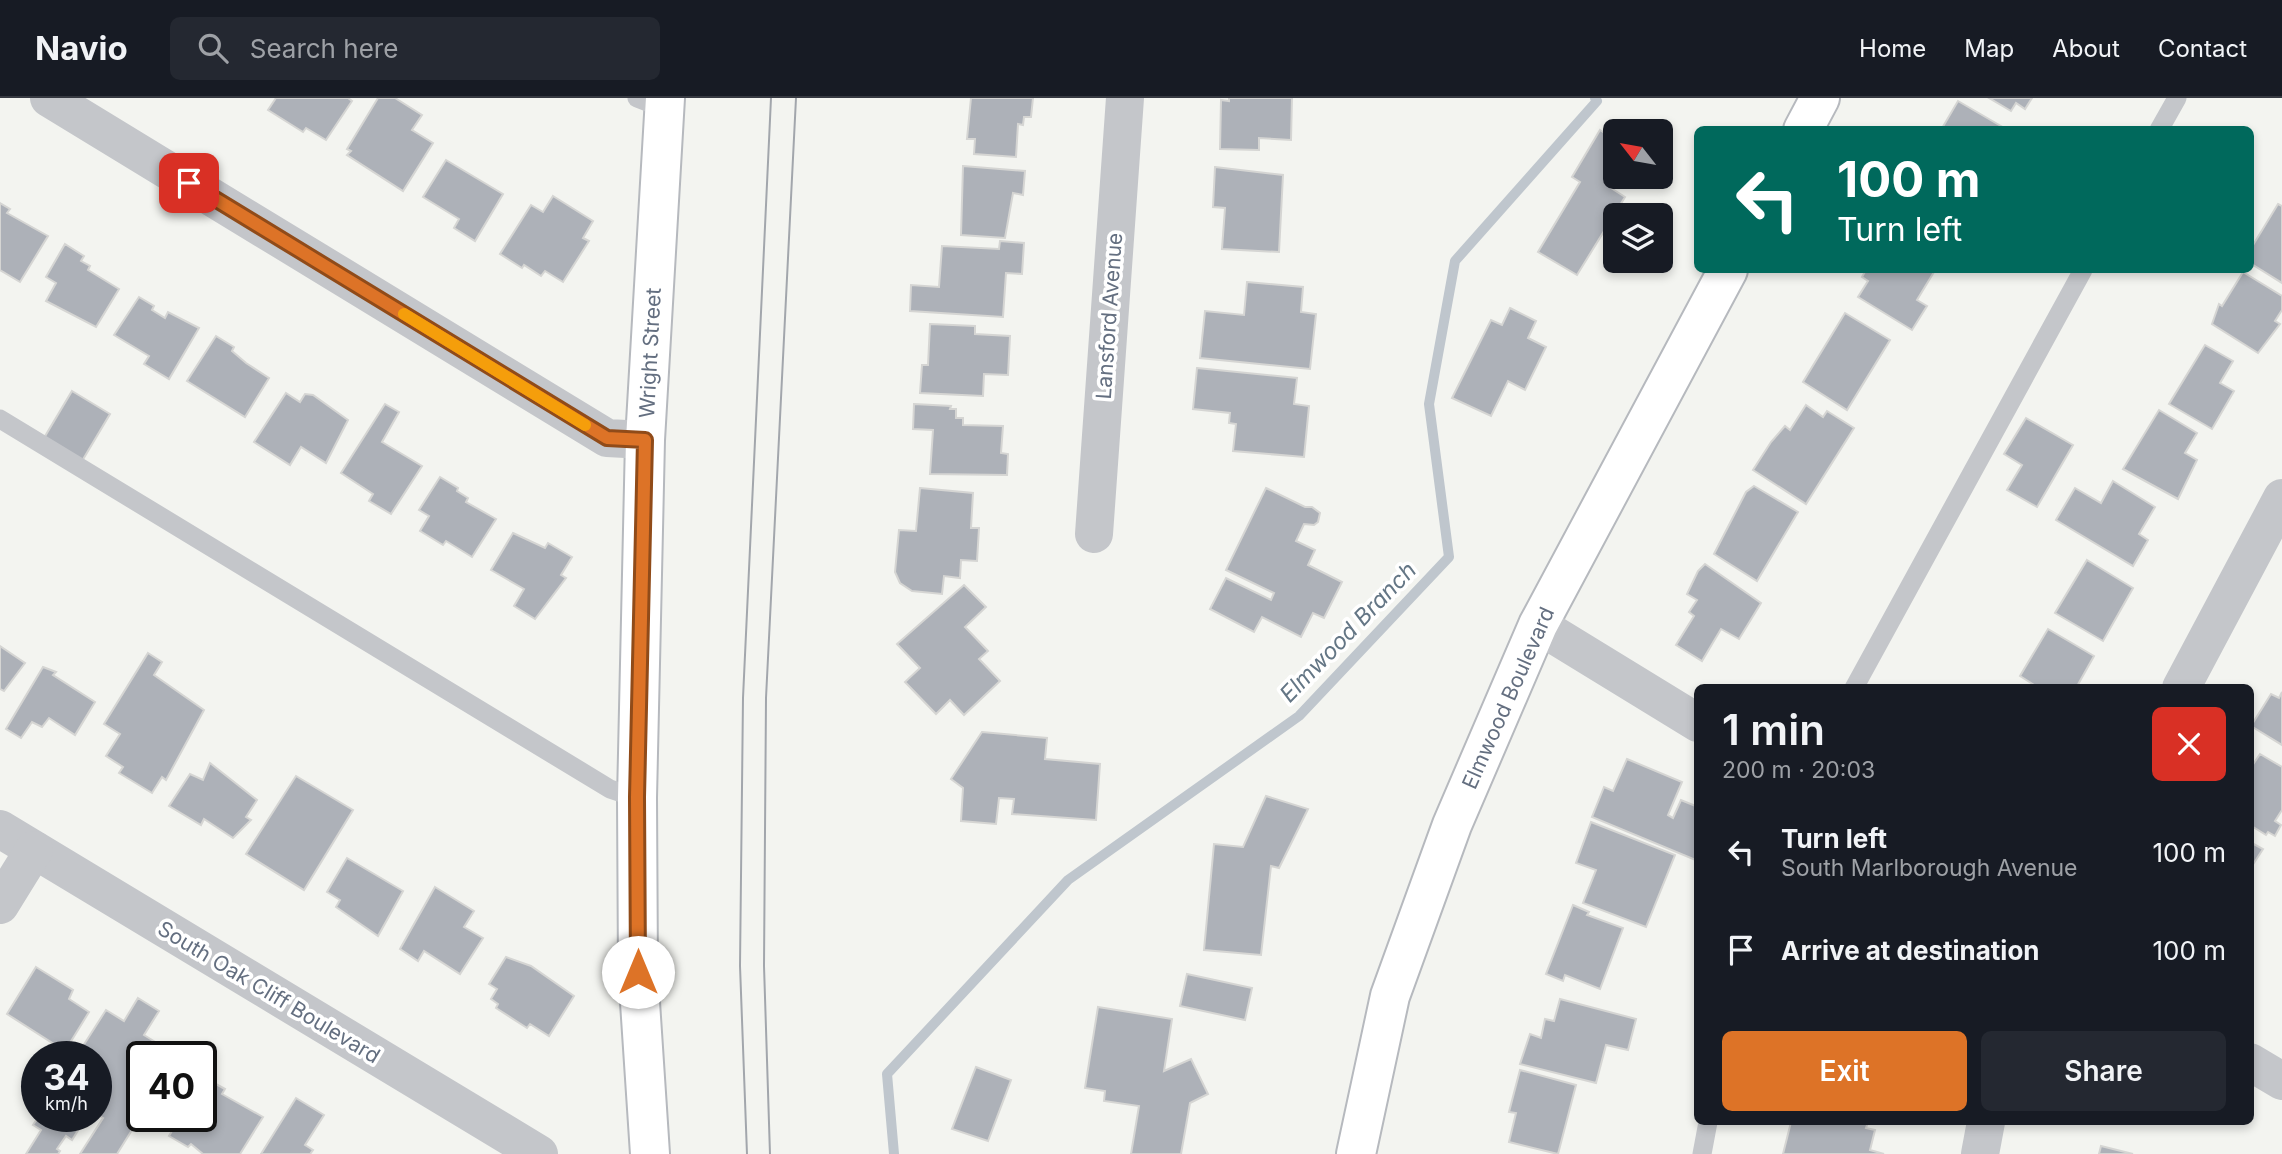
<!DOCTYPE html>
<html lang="en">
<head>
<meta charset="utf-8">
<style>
  :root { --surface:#171b24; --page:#242831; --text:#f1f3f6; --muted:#9ea1a6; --line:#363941; --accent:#dd7327 }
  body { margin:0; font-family:Inter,sans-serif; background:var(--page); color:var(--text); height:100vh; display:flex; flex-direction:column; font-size:26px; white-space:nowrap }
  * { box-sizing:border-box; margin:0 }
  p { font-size:23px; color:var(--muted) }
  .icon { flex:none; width:38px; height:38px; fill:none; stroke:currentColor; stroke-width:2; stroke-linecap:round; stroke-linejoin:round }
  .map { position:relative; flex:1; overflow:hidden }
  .side { position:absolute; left:1694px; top:586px; width:560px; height:441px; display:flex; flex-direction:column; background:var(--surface); border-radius:10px; box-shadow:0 4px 10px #0003 }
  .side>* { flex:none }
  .guide { position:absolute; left:1694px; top:28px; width:560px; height:147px; border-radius:10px; box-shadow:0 4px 10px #0003; background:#00695c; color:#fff; overflow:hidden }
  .needle { width:46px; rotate:301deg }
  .controls { position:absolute; left:1603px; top:21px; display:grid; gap:14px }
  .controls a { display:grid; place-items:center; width:70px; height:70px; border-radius:10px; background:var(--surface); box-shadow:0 4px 10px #0003; font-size:35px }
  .speed { position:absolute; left:21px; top:943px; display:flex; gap:14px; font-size:35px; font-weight:700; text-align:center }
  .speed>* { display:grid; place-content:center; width:91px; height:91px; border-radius:50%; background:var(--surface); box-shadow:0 4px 10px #0003; line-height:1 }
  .speed small { font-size:18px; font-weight:400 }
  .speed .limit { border:4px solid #111; border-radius:10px; background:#fff; color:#111 }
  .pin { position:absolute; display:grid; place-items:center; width:60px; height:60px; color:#fff; margin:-30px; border-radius:14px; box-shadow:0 4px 10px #0006 }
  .me { position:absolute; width:77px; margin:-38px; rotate:0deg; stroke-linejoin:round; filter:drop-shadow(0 0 5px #0008) }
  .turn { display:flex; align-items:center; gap:24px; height:147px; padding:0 28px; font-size:32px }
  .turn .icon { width:91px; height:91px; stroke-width:2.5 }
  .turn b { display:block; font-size:49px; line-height:60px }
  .round { display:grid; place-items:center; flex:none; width:74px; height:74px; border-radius:10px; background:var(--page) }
  .headline { display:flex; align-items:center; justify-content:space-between; height:119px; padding:0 28px }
  h1 { font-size:42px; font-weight:600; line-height:52px }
  .button { display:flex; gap:14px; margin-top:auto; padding:14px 28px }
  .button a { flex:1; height:80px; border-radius:10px; background:var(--accent); color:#fff; font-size:28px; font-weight:600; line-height:80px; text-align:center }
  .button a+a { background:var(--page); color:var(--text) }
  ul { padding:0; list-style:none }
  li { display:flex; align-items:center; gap:21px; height:98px; padding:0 28px }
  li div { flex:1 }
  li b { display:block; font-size:26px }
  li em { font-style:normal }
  header { display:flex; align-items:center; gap:42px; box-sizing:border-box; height:98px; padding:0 35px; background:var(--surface); border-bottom:2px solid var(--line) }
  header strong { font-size:33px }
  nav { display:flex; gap:38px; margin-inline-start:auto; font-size:24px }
  .search { width:490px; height:63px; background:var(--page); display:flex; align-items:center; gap:18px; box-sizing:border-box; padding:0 24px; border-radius:10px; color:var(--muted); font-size:26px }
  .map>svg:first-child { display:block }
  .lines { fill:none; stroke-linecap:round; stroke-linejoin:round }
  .stream { stroke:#bfc6cd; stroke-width:10 }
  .building { fill:#adb1b8; stroke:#d5d5d3; stroke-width:2 }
  .secondary-casing { stroke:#b6b9be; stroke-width:42 }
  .lane { stroke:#c4c6ca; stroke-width:19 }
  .street { stroke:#c4c6ca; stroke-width:38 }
  .secondary { stroke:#fff; stroke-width:38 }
  .tram { stroke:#a2a6ac; stroke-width:2 }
  .route-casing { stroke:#904b19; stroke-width:18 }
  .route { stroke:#dd7327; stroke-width:12 }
  .slow { stroke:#f59e0b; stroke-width:12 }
  .labels { text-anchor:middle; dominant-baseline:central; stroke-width:7; stroke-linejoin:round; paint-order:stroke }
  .street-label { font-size:21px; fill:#646f80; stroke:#fff }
  .water-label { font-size:23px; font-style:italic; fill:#647685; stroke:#fff }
</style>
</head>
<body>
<header>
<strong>Navio</strong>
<div class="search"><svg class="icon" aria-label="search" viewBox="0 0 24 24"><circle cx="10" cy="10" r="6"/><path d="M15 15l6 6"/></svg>Search here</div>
<nav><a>Home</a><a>Map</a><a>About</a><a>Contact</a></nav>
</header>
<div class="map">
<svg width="2282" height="1056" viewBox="0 0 2282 1056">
  <rect width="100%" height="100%" fill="#f3f4f0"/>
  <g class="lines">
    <path class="stream" d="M894,1056L887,976L1068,782L1299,618L1449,459L1429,306L1455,163L1597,3L1595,0"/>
  </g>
  <g class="building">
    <path d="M276,0H348L352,3L326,42L306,30L303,34L268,12Z"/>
    <path d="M378,0H395L422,17L412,32L433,45L403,93L347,57L351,53L347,51Z"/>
    <path d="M971,0H1033L1031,19H1024L1023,27L1018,26L1016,59L974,56L975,41H967Z"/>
    <path d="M1229,0H1292L1291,42L1259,40V52L1220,51L1221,2L1229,3Z"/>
    <path d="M1989,0H2032L2025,11L2016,5L2011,13Z"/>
    <path d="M1958,3L2006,31L1941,32Z"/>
    <path d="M1600,32L1615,42L1617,79L1611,90L1625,99L1577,177L1538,154L1580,84L1572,79Z"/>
    <path d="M446,62L503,96L475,143L454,130L459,121L423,99Z"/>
    <path d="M963,68L1025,73L1023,97L1013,95L1005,140L961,137Z"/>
    <path d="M1215,69L1283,77L1279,154L1222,151L1225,110L1213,109Z"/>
    <path d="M553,98L593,123L583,140L589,143L563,184L545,173L541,178L524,167L522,170L500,156L531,107L543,114Z"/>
    <path d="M0,105L10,111L7,115L48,138L20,184L0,172Z"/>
    <path d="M2278,106L2282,108V185L2250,165V152Z"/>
    <path d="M1000,143L1024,145L1022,176L1006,175L1003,219L910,213L911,187L939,189L942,148L999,151Z"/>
    <path d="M65,146L84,158L81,163L90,168L88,172L119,191L96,229L46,203L56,185L46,179Z"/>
    <path d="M1866,172L1934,174L1917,202L1927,208L1912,232L1858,199L1868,183L1862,179Z"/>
    <path d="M2243,174L2282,198V212L2275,223L2280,226L2258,255L2212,226L2219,206L2222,208Z"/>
    <path d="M1247,184L1303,189L1301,214L1316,216L1310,271L1200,260L1205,213L1244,217Z"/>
    <path d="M139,199L154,208L152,212L165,220L168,214L199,230L169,281L144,266L149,258L114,237Z"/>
    <path d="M1510,210L1536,223L1528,240L1546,249L1525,292L1508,283L1491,318L1452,300L1491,222L1502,227Z"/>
    <path d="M1845,215L1890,242L1847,312L1803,284Z"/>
    <path d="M930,226L975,228V236L1010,238L1008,277L984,276L983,298L920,295L922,267H928Z"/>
    <path d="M216,238L234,249L232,253L246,265L269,280L245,319L187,283Z"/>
    <path d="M2205,247L2233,263L2220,285L2234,293L2212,331L2169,306Z"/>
    <path d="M1197,270L1297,280L1294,306L1309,308L1304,359L1233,353L1236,326L1229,325L1230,315L1193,311Z"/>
    <path d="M72,293L110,316L82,363L44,340Z"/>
    <path d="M286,295L300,304L305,296L313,297L348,322L326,365L301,349L290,367L254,344Z"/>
    <path d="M385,306L399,314L382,344L422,368L391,416L369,403L373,396L341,375Z"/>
    <path d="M914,306L951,308L950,311H956V320H963V327L1003,328L1001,355L1008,356L1007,377L930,376L933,332L913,331Z"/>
    <path d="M1806,307L1823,319L1827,313L1854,330L1806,406L1753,372L1771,344L1785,328L1790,332Z"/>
    <path d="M2159,312L2197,335L2185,355L2197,362L2178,401L2123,371Z"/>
    <path d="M2026,320L2073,347L2037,409L2007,392L2022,367L2004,356Z"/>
    <path d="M440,379L458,390L457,393L468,400L466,404L496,421L472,459L446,443L443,447L420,433L429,418L419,412Z"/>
    <path d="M2113,383L2155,409L2139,436L2148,442L2133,468L2056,422L2075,390L2101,405Z"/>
    <path d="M1754,388L1798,414L1757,483L1714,456L1746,394Z"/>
    <path d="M920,390L973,395L971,430H979L977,463L961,462L960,480L944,478L942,496L912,493L900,485L895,474L899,432L916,433Z"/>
    <path d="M1266,390L1305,409H1312L1320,415L1318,424L1314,427L1304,426L1296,443L1315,452L1308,467L1342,484L1324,520L1313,515L1301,539L1262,519L1254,534L1210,511L1226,480L1271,502L1274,495L1226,472Z"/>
    <path d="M513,435L545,450L548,445L572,459L561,477L566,480L535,521L514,508L524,491L491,472Z"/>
    <path d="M2087,462L2133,490L2103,543L2055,515Z"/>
    <path d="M1705,466L1761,505L1739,541L1721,531L1702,563L1676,547L1694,518L1689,514L1697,502L1687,496L1698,473Z"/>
    <path d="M964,487L986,509L965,529L988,553L979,561L1000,583L964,617L950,602L936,616L905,584L920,570L897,546Z"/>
    <path d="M2048,531L2094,558L2076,590H2039L2020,578Z"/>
    <path d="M0,548L25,565L4,593L0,591Z"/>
    <path d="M148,555L162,564L154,577L204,612L166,682L162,679L152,695L119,675L123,669L106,658L120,636L104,626Z"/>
    <path d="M43,569L56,574L53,577L95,604L75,637L49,620L42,629L32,624L21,640L6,631Z"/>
    <path d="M2282,594V647L2251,628L2271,596L2279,600Z"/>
    <path d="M982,634L1047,640L1045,661L1100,666L1096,722L1012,716L1014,701L999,700L996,726L961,723L963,690L951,681Z"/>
    <path d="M2260,656L2282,669V712L2275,723L2281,727L2275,738L2268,734L2266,737L2250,727V671Z"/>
    <path d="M1627,661L1682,684L1668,717L1673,720L1681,702L1698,709V763L1592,719L1604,689L1613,693Z"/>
    <path d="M210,665L257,702L246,719L251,722L233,740L204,721L201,727L169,708L190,676L203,682Z"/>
    <path d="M296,678L353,712L304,792L246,756Z"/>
    <path d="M1266,698L1308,711L1279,770L1271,768L1261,857L1204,852L1214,746L1243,749Z"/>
    <path d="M1591,724L1675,757L1646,829L1583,805L1596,772L1576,765Z"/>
    <path d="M2250,744L2263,751L2250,771Z"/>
    <path d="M347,760L403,793L378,838L336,809L340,802L327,794Z"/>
    <path d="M435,789L474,813L464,829L483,840L460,876L424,853L418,863L400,851Z"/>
    <path d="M1573,807L1589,814L1587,817L1623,830L1600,891L1565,877L1563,883L1546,876Z"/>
    <path d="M506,859L531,868L574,898L549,938L530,926L527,930L496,910L498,906L491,901L497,891L489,886Z"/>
    <path d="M36,869L73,892L69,901L89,914L65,953L7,916Z"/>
    <path d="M1187,876L1252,890L1245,922L1180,908Z"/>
    <path d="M138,900L159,913L144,937L178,958L142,959V1016L117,1056H80L103,1020L96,1016V959H76L106,912L124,923Z"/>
    <path d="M1560,901L1636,921L1628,952L1606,947L1596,985L1520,966L1530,936L1541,940L1545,921L1554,923Z"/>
    <path d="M1098,909L1172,921L1164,973L1191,961L1208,996L1190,1005L1181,1056H1131L1139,1008L1104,1003L1105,993L1085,990Z"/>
    <path d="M976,969L1011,982L988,1043L952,1031Z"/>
    <path d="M1520,972L1576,987L1558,1056L1509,1044L1516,1015L1509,1014Z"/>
    <path d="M205,980L225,991L222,996L263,1019L240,1056H203L191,1046L188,1049L169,1038L181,1018H201V986Z"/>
    <path d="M296,1000L324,1017L305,1047L313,1052L310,1056H261Z"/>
    <path d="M39,1018H87L72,1042L66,1038L57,1051L60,1053L58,1056H26L41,1032L33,1027Z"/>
    <path d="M1791,1024H1868L1866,1030L1875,1032L1870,1052L1884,1056H1783Z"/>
    <path d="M2101,1048L2133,1056H2099Z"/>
  </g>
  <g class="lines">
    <g class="secondary-casing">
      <g id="secondary">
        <path d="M1803,32L1820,0"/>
        <path d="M650,1056L638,874L637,700L645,342L665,0"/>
        <path d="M1356,1056L1390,898L1452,727L1538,527L1728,172"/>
      </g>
    </g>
    <g class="lane">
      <path d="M637,0L665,11"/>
      <path d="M2159,32L2177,0"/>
      <path d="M0,321L610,691L637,700"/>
      <path d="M1854,590L2083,172"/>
      <path d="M1702,1056L1708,1024"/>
    </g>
    <g class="street">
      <path d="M49,0L607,340L645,342"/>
      <path d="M1094,436L1125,0"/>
      <path d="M1538,527L1698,625"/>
      <path d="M2181,590L2282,400"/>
      <path d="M0,731L539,1056"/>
      <path d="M0,807L34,752"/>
      <path d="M2250,964L2282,983"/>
      <path d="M1980,1056L1986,1024"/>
    </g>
    <use href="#secondary" class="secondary"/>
    <g class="tram">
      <path d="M747,1056L740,868L743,600L771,0"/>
      <path d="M770,1056L764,868L766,600L796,0"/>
    </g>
  </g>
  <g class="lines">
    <g class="route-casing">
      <path id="route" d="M189,85L607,340L645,342L637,699L638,874"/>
    </g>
    <use href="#route" class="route"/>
    <path class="slow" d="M404,216L585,327"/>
  </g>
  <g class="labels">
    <g class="street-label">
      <text transform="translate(1109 218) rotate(-86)">Lansford Avenue</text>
      <text transform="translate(650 255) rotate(-87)">Wright Street</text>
      <text transform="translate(1508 600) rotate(-66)">Elmwood Boulevard</text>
      <text transform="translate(269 894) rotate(31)">South Oak Cliff Boulevard</text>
    </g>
    <g class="water-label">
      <text transform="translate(1348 534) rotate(-46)">Elmwood Branch</text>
    </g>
  </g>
</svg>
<div class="controls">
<a><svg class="needle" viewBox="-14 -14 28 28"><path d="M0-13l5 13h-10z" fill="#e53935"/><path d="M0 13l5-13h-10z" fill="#9ea1a6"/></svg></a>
<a><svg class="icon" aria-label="layers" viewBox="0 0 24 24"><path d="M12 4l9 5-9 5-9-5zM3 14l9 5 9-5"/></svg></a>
</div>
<div class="speed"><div>34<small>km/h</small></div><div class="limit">40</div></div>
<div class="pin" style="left:189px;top:85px;background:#d93025"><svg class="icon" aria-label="arrive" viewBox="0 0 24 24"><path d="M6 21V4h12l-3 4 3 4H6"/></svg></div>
<svg class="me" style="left:638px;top:874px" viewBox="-20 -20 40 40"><circle r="19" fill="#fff"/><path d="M0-13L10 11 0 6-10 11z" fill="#dd7327"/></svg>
<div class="guide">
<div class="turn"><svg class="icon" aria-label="left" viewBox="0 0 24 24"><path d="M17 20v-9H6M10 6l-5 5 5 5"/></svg><div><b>100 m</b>Turn left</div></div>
</div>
<section class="side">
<div class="headline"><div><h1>1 min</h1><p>200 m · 20:03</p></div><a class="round" style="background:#d93025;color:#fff"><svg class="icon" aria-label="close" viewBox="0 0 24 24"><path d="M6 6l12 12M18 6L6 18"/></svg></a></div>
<ul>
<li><svg class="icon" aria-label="left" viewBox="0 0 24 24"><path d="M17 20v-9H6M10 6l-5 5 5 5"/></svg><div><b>Turn left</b><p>South Marlborough Avenue</p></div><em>100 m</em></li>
<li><svg class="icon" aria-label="arrive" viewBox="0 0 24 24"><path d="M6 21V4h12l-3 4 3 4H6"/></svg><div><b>Arrive at destination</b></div><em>100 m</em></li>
</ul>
<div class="button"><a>Exit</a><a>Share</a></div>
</section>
</div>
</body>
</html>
